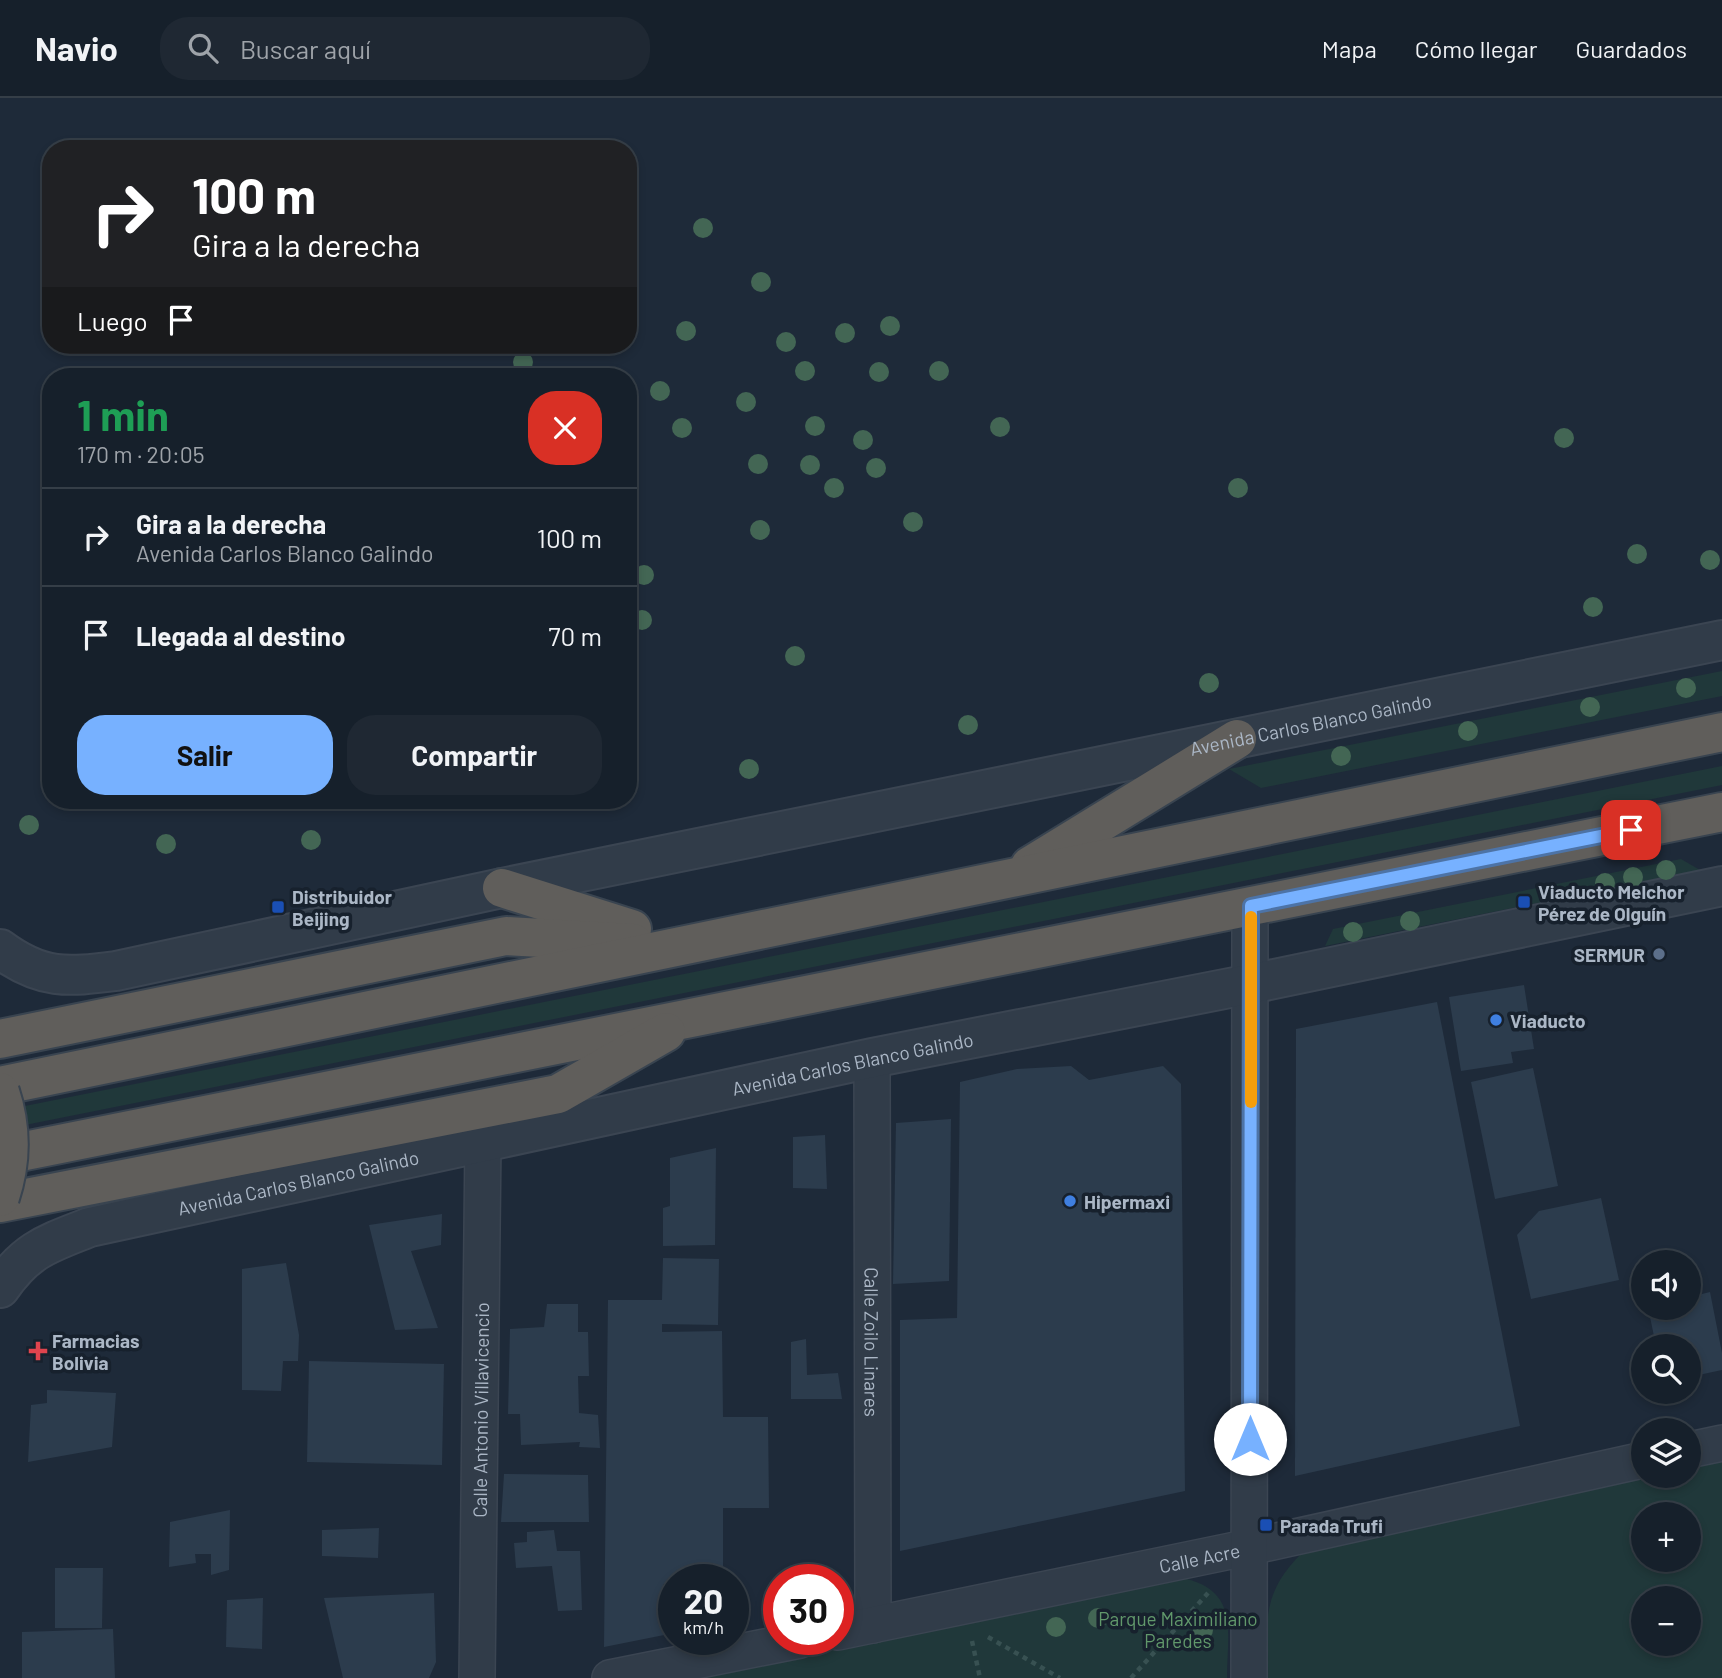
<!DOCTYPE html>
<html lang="es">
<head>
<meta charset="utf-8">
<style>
  :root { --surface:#16202b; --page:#1f2833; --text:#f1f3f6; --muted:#9ea3a9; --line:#353e47; --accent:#77b1ff }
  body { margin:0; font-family:Barlow,sans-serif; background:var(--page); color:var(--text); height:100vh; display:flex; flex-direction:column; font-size:26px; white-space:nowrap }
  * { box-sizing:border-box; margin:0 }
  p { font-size:23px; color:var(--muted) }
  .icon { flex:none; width:38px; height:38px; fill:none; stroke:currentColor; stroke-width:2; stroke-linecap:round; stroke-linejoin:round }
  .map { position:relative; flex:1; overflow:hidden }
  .sheet { position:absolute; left:42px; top:270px; width:595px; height:441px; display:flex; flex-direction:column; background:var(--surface); border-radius:28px; box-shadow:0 4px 10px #0003,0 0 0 2px var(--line) }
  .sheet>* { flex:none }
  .guide { position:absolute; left:42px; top:42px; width:595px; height:214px; border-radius:28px; box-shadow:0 4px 10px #0003,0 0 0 2px var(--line); background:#202124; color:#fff; overflow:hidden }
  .fabs { position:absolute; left:1631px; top:1152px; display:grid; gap:14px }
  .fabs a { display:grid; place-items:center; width:70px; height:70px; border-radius:50%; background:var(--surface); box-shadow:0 4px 10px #0003,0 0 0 2px var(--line); font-size:35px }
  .speed { position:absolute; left:658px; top:1466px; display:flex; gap:14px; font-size:35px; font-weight:700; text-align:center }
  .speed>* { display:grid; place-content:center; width:91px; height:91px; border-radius:50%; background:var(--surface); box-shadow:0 4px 10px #0003,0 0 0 2px var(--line); line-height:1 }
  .speed small { font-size:18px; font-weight:400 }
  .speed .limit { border:10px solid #d22; background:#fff; color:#111 }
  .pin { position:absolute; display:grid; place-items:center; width:60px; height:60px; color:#fff; margin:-30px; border-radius:14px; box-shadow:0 4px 10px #0006 }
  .me { position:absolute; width:77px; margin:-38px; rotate:0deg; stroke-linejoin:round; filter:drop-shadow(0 0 5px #0008) }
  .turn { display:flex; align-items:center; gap:24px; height:147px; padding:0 35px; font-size:32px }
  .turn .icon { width:91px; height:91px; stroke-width:2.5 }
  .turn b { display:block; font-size:49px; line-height:60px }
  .then { display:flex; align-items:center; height:66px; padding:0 35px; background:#0003; gap:14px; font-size:26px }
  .round { display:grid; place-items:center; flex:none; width:74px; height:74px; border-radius:28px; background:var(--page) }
  .headline { display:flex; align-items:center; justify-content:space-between; height:119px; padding:0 35px }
  h1 { font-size:42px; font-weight:700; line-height:52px; color:#1e9e55 }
  .cta { display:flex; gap:14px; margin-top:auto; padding:14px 35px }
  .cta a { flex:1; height:80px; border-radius:28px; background:var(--accent); color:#111; font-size:28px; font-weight:700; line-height:80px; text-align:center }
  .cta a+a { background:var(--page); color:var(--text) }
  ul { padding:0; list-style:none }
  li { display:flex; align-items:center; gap:21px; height:98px; padding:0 35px; border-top:2px solid var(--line) }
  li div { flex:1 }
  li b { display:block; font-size:26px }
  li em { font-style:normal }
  header { display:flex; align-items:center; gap:42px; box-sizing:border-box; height:98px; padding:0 35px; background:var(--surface); border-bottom:2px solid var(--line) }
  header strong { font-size:33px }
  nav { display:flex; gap:38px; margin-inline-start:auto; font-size:24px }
  .search { width:490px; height:63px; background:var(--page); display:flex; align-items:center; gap:18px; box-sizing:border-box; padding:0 24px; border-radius:28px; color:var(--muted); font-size:26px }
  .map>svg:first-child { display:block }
  .green { fill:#20383a; fill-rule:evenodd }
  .building { fill:#2c3c4d }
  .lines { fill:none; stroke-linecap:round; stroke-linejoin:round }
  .minor-casing { stroke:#3b4552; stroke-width:38 }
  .tertiary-casing { stroke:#3b4552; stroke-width:42 }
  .trunk-casing { stroke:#394450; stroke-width:42 }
  .path { stroke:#385152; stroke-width:4.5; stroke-dasharray:5 5; stroke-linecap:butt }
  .minor { stroke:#313c49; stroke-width:35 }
  .tertiary { stroke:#313c49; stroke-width:38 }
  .trunk { stroke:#605e5b; stroke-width:38 }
  .trunk-bridge-casing { stroke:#394450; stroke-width:42; stroke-linecap:butt }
  .trunk-bridge { stroke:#605e5b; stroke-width:38 }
  .tree { fill:#436654 }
  .route-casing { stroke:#4d73a6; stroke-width:18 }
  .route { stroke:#77b1ff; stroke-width:12 }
  .slow { stroke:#f59e0b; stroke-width:12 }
  .transit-dot { fill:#1a4fb4; stroke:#17212d; stroke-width:2.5 }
  .service-dot { fill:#5c6f8a; stroke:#17212d; stroke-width:2.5 }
  .shop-dot { fill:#3f7fe0; stroke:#17212d; stroke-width:2.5 }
  .health-dot { fill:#e0444e; stroke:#17212d; stroke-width:2.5 }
  .labels { text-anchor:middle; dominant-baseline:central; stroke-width:7; stroke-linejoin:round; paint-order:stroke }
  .street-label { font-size:19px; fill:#abb7c6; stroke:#17212d }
  .poi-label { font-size:19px; font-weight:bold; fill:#abb7c6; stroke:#17212d; text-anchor:start }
  .park-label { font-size:19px; fill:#61986b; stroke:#17212d }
</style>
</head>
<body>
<header>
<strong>Navio</strong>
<div class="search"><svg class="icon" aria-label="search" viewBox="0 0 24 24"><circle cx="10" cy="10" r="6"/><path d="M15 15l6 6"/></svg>Buscar aquí</div>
<nav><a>Mapa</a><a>Cómo llegar</a><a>Guardados</a></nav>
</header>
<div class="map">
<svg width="1722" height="1580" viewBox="0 0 1722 1580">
  <rect width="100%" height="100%" fill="#1e2a39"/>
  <g class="green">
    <path d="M1722,573V598L1261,690L1229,671Z"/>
    <path d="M1722,668V687L0,1032V1013Z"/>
    <path d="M1681,761L1700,772L1325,848L1333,831Z"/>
    <path d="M1722,1359V1580H1267C1267,1526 1260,1496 1302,1455L1643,1377H1689V1367ZM1643,1416H1689V1461H1643ZM1643,1500H1689V1545H1643Z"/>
    <path d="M1183,1480C1240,1493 1227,1534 1227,1580H692Z"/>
  </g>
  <g class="building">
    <path d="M1524,887L1534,951L1511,954L1513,965L1461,973L1449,899Z"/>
    <path d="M1437,904L1520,1328L1295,1378L1296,931Z"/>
    <path d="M1071,968L1089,982L1163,968L1181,986L1185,1393L900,1453V1222L957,1220L960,984L1017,971Z"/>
    <path d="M1533,970L1558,1088L1495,1101L1471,984Z"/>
    <path d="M951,1021L949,1183L893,1186L896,1025Z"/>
    <path d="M825,1037L827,1091L793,1090V1039Z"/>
    <path d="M716,1050L715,1147L663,1148V1110L670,1108V1060Z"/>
    <path d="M1601,1100L1619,1182L1531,1201L1517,1137L1539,1113Z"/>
    <path d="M442,1116L441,1147L411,1153L438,1230L395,1232L369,1127Z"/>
    <path d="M663,1160L719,1161L718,1227L662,1226V1234L722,1233L723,1319H768L769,1410H723V1482H674V1486H663L664,1537L604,1549L608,1202H662Z"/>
    <path d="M286,1165L299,1237L298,1263H283L281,1293L242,1292V1171Z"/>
    <path d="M1693,1171L1698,1197L1710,1194L1722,1255V1272L1689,1279V1248H1656L1648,1209H1689V1172Z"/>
    <path d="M547,1206H578V1234H588L589,1278H578L579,1315L598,1317L600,1350L579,1349L580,1344L521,1347L520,1316H508L510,1231L544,1229Z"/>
    <path d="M806,1241L807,1277L838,1275L842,1301H791V1244Z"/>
    <path d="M309,1263L444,1266L442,1367L307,1364Z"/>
    <path d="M47,1292L116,1295L112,1349L28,1364L31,1307L47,1305Z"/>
    <path d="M504,1376L588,1377L589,1424H501Z"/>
    <path d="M230,1412L229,1472L211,1477V1456H195L196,1465L169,1469L170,1424Z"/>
    <path d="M379,1430L378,1460L322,1458V1432Z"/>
    <path d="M554,1432L557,1453H580L582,1512L558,1513L552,1468L516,1470L514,1445L527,1444V1434Z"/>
    <path d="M55,1470H103L102,1530H55Z"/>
    <path d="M434,1495L436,1564L429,1580H343L324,1500Z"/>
    <path d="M263,1500L262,1551L226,1549L227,1502Z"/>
    <path d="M113,1531L115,1580H22V1534Z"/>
  </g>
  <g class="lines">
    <g class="minor-casing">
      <g id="minor">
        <path id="s1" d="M872,960L873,1527"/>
        <path d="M1689,1352L1722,1345"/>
        <path id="s2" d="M838,1534L1250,1449L1643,1362"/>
        <path id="s3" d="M477,1580L483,1043"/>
        <path d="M610,1580L800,1542"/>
        <path d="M1249,1580L1250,808"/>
      </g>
    </g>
    <g class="tertiary-casing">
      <g id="tertiary">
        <path id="s4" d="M0,851C42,882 67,879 116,873L502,790L1722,542"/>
        <path id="s5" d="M0,1190C27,1151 47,1146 90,1129L872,960L1250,886L1722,788"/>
      </g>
    </g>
    <g class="trunk-casing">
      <g id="trunk">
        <path d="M1030,768L1237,641"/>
        <path d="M502,790L632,831"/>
        <path d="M0,941L506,838L633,845"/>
        <path d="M0,988L1722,634"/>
        <path d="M0,1058L1722,714"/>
        <path d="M0,1105L558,996L666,934"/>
      </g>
    </g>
    <g class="path">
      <path d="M988,1539L1060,1580"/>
      <path d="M972,1543L980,1580"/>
      <path d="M1131,1580L1208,1495"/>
    </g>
    <use href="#minor" class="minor"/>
    <use href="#tertiary" class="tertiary"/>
    <use href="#trunk" class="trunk"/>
    <g class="trunk-bridge-casing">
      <path id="trunk-bridge" d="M0,994C12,1030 12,1063 0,1099"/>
    </g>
    <use href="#trunk-bridge" class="trunk-bridge"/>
  </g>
  <g class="tree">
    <circle cx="703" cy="130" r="10"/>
    <circle cx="761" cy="184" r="10"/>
    <circle cx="890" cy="228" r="10"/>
    <circle cx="686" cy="233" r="10"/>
    <circle cx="845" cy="235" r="10"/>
    <circle cx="786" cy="244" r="10"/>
    <circle cx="523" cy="264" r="10"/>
    <circle cx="805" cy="273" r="10"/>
    <circle cx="939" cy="273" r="10"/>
    <circle cx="879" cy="274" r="10"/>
    <circle cx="660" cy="293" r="10"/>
    <circle cx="746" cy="304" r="10"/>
    <circle cx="815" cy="328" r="10"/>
    <circle cx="1000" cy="329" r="10"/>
    <circle cx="682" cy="330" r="10"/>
    <circle cx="1564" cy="340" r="10"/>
    <circle cx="863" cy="342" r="10"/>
    <circle cx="758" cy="366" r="10"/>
    <circle cx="810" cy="367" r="10"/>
    <circle cx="876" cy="370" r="10"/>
    <circle cx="834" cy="390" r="10"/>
    <circle cx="1238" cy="390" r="10"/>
    <circle cx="913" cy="424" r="10"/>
    <circle cx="760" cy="432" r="10"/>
    <circle cx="1637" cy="456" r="10"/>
    <circle cx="1710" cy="462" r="10"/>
    <circle cx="644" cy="477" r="10"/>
    <circle cx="1593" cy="509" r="10"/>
    <circle cx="642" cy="522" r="10"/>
    <circle cx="795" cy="558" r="10"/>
    <circle cx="1209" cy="585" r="10"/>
    <circle cx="1686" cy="590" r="10"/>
    <circle cx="1590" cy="609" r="10"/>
    <circle cx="968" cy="627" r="10"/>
    <circle cx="1468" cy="633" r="10"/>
    <circle cx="1341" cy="658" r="10"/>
    <circle cx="749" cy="671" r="10"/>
    <circle cx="29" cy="727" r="10"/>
    <circle cx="311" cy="742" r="10"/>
    <circle cx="166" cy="746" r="10"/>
    <circle cx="1666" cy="772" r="10"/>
    <circle cx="1633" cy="779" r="10"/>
    <circle cx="1605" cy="785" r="10"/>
    <circle cx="1410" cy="823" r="10"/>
    <circle cx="1353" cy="834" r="10"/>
    <circle cx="1098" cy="1520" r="10"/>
    <circle cx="1056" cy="1529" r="10"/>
    <circle cx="1203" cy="1532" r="10"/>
  </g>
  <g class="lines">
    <g class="route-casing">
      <path id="route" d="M1250,1341L1251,808L1631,732"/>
    </g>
    <use href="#route" class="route"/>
    <path class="slow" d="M1251,819V1004"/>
  </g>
  <g class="transit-dot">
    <rect x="1517" y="797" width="14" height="14" rx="3.5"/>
    <rect x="271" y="802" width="14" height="14" rx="3.5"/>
    <rect x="1259" y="1420" width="14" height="14" rx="3.5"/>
  </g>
  <circle class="service-dot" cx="1659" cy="856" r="7"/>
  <g class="shop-dot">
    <circle cx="1496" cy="922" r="7"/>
    <circle cx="1070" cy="1103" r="7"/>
  </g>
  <path class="health-dot" d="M34.5 1242.5h7v7h7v7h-7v7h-7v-7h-7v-7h7z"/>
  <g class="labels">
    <g class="street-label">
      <text stroke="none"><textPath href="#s4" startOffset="1342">Avenida Carlos Blanco Galindo</textPath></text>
      <text stroke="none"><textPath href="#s5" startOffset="891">Avenida Carlos Blanco Galindo</textPath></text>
      <text stroke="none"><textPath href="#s5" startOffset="324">Avenida Carlos Blanco Galindo</textPath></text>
      <text stroke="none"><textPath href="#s1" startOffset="284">Calle Zoilo Linares</textPath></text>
      <text stroke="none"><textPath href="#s3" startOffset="268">Calle Antonio Villavicencio</textPath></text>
      <text stroke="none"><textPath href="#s2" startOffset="369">Calle Acre</textPath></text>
    </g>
    <g class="poi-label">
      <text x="1538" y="793">Viaducto Melchor<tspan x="1538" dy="22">Pérez de Olguín</tspan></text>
      <text x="292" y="798">Distribuidor<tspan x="292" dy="22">Beijing</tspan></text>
      <text x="1645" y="856" text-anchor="end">SERMUR</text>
      <text x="1510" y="922">Viaducto</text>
      <text x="1084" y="1103">Hipermaxi</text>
      <text x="52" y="1242">Farmacias<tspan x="52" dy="22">Bolivia</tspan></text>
      <text x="1280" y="1427">Parada Trufi</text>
    </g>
    <g class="park-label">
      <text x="1178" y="1520">Parque Maximiliano<tspan x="1178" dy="22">Paredes</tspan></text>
    </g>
  </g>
</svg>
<div class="fabs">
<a><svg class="icon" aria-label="sound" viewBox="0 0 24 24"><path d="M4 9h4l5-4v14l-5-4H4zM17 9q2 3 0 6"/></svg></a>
<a><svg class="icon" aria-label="search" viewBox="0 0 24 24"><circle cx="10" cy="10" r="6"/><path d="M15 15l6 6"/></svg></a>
<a><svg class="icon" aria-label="layers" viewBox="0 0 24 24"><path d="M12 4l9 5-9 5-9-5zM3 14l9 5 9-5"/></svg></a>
<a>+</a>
<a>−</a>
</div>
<div class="speed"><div>20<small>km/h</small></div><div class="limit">30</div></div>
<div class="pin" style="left:1631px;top:732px;background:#d93025"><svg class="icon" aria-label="arrive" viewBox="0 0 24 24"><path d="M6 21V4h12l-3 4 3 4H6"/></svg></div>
<svg class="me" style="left:1250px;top:1341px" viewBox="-20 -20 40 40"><circle r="19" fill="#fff"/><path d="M0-13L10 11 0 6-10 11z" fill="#77b1ff"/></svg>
<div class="guide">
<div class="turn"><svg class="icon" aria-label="right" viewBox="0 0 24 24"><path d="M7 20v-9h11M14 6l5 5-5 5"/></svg><div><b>100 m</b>Gira a la derecha</div></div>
<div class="then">Luego<svg class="icon" aria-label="arrive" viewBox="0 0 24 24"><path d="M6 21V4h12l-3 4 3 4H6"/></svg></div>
</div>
<section class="sheet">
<div class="headline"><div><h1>1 min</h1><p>170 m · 20:05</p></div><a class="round" style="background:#d93025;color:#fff"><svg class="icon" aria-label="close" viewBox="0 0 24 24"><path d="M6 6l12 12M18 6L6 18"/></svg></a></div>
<ul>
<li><svg class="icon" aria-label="right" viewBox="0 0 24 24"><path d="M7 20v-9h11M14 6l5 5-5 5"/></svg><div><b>Gira a la derecha</b><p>Avenida Carlos Blanco Galindo</p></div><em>100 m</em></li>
<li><svg class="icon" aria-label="arrive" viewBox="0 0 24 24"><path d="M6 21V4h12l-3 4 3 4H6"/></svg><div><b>Llegada al destino</b></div><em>70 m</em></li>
</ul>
<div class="cta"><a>Salir</a><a>Compartir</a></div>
</section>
</div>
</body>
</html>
